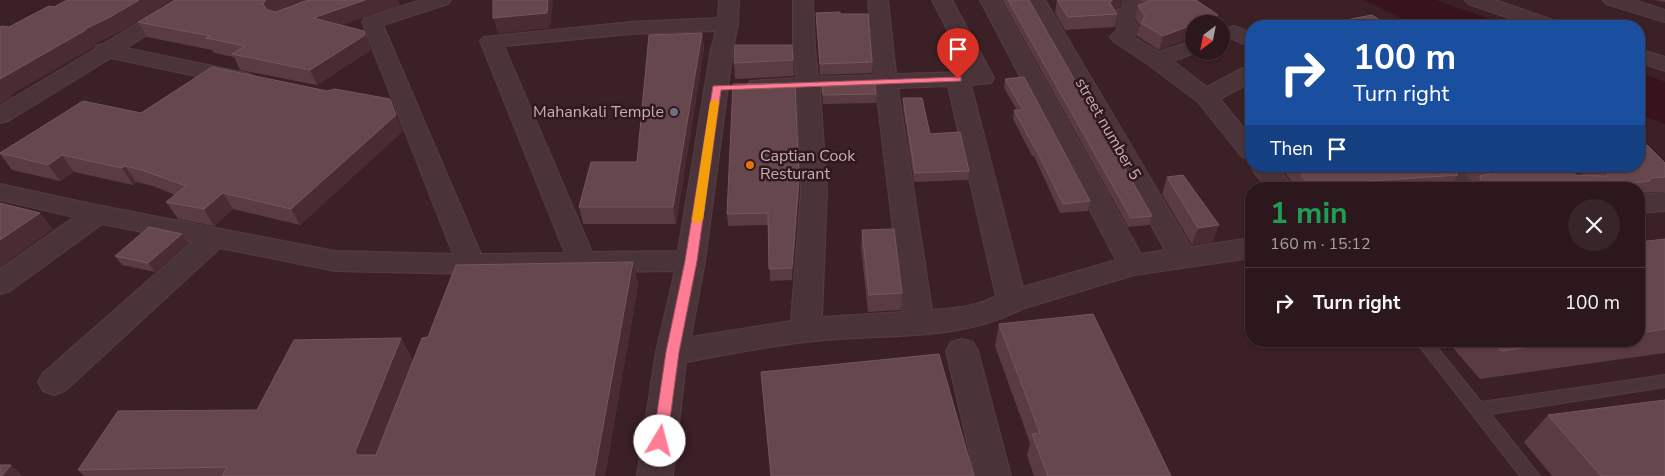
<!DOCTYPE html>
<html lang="en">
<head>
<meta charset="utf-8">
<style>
  :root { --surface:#2c181c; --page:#382529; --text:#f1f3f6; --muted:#a6a0a3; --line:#48373b }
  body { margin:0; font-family:"Nunito Sans",sans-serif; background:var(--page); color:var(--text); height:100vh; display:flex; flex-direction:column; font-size:19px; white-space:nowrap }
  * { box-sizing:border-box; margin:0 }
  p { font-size:16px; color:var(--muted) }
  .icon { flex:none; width:28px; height:28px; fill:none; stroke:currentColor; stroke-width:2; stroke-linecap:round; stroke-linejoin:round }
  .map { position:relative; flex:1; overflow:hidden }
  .panel { position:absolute; left:1245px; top:182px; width:400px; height:165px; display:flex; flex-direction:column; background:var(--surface); border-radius:20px; box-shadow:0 1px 4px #0004,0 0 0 1px var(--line) }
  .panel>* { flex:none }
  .guide { position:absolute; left:1245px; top:20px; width:400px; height:152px; border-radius:20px; box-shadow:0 1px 4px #0004,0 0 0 1px var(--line); background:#1a4fa0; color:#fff; overflow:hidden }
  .needle { width:32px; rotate:212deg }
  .buttons { position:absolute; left:1185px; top:15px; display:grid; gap:10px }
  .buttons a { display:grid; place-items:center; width:45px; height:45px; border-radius:50%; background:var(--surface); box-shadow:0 1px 4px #0004,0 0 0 1px var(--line); font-size:25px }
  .pin { position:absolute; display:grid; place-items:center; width:42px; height:42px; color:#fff; margin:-51px -21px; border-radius:50% 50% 50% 0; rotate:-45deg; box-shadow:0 0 5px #0007 }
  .pin .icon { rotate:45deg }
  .me { position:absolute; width:55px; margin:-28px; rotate:8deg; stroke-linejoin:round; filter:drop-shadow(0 0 4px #0008) }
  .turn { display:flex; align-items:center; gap:18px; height:105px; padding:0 25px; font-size:22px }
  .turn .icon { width:65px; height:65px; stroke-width:2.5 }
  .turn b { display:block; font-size:35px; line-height:42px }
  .then { display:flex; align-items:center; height:48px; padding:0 25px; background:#0003; gap:10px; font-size:19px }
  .round { display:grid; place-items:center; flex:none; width:52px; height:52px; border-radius:26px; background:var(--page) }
  .head { display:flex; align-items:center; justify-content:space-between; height:85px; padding:0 25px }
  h1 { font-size:30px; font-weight:700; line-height:38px; color:#1e9e55 }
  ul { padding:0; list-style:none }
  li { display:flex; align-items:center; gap:15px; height:70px; padding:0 25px; border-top:1px solid var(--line) }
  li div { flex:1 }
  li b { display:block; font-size:19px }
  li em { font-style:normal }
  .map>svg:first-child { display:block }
  .water { fill:#39131b }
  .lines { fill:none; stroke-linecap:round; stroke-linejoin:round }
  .service-casing { stroke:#543d42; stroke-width:2 }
  .minor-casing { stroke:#543d42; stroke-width:2 }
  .service { fill:#4b3439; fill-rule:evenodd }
  .minor { fill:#4b3439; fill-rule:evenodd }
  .wall { fill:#5a3b42 }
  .shaded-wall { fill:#492b31 }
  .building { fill:#66474e; stroke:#75575e }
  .route { fill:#ff7c95; stroke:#a65161 }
  .slow { fill:#f59e0b }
  .worship-dot { fill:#6b7280; stroke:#30191e; stroke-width:2 }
  .food-dot { fill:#e8710a; stroke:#30191e; stroke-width:2 }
  .labels { text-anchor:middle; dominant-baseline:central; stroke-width:5; stroke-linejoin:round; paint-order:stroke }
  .poi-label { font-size:16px; fill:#c7aeb3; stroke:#30191e; text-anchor:end }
  .street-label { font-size:16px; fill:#c7aeb3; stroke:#30191e }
</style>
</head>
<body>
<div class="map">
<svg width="1665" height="476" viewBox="0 0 1665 476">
  <rect width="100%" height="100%" fill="#3b2026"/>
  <g class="water">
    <path d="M1364,0H1436L1510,26H1418Z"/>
    <path d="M1639,72L1665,82V124L1639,115Z"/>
  </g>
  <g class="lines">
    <g class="service-casing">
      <path id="service" d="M1418,341H1432L1481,402L1665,375V387L1491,414L1540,476H1520L1420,347Z"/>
    </g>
    <g class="minor-casing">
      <g id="minor">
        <path d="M176,0H200L197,4L126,48L251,74L254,79L251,84L243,86L111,58L8,121L0,123V106L95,49L97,45L103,44Z"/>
        <path d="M421,0H451L448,4L383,25L481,254L565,253L480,41L484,37L631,22L718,18L719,0H739L738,24L733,49L705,261L691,337L791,321L801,192L797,91L758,93L750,91L747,86L750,81L796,78L793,47V0H813L815,47L818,77L874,75L868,0H888L896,74L969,72L932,0H952L994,78L991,83L971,85L1023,287L1116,260L980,0H1000L1141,254L1165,250L1025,0H1045L1191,247L1251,238V258L1134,275L1022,309C959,343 877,333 806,342C766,346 726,355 686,362L673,476H637L656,352L675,271L471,274L335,271L220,248L65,391L54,395L43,391L38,382L43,373L192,242L102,224L10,291L0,294V269L74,217L0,200V184L97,205L335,251L453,254L362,22L365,18ZM716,31L711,49L678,251L592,252L504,46L631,34ZM948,86L996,296C976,307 955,308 932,310L898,88ZM876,89L903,312L822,317L827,192L820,91Z"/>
        <path d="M1119,0H1139L1146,10L1143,14L1132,18L1140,30L1134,37L1159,52L1194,40V51H1200L1173,61L1207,87L1243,68L1251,66V82L1220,99L1251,137V160L1242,157L1198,102L1149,65L1113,41L1110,37L1118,29L1109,16L1112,12L1124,7Z"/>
        <path d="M1465,0H1495L1559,22L1562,26H1533L1468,4Z"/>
        <path d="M1603,0H1634L1665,10V22L1606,4Z"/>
        <path d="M1234,26L1251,33V47L1232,39L1221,42V29Z"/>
        <path d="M1639,49L1665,57V71L1639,62Z"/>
        <path d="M1251,165L1277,166L1295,189H1268L1254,172Z"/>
        <path d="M1429,166H1456L1477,189H1449Z"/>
        <path d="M1665,193V211L1639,213V195Z"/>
        <path d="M962,339L973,342L978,351L1011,476H975L946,351L951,342Z"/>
      </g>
    </g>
    <use href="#service" class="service"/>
    <use href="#minor" class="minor"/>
  </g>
  <g class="wall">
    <path d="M1002,0H1029L1152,216L1149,225L1128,227Z"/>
    <path d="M1057,0H1123L1121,6L1114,9L1117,14L1114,27L1065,30L1055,13Z"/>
    <path d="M1140,0H1196L1218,15L1215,24H1194L1159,50L1137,36L1140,26L1135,19L1138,5L1143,3Z"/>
    <path d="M1654,0H1665V2Z"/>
    <path d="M400,5L341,25L364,31L371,50L317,85L240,70L234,57L214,53L212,50L147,37L138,22Z"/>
    <path d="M816,13L840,14L872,62V73L820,75Z"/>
    <path d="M702,33L704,49L676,224H583L579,207L637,162Z"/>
    <path d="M793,60L794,76L735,79L734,63Z"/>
    <path d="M1005,79L1090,201L1088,211L1060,213L1034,156H1032L1013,119L1014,110H1017L1004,88Z"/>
    <path d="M822,84L876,94V103L823,104Z"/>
    <path d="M903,98L930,134L969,171L968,180L914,182L903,107Z"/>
    <path d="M141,113L403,131L300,225L233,209L214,226L178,219L166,202L175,195L153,186L136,182L133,185L74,172L60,181L12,170L0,154V153Z"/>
    <path d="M1665,163V192L1640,193L1639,195V189H1472L1475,185L1458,166H1566L1576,175H1584L1573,166H1639Z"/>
    <path d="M1280,166H1450L1458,175L1449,189H1296V187Z"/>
    <path d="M1167,177L1213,242L1192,245L1162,194Z"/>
    <path d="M799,192L792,280L770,281L768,225L728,226L727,214Z"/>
    <path d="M862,230L902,293L901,310L868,312L861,247Z"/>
    <path d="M1665,239V353L1480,379L1447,341H1639V242Z"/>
    <path d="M188,243L155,272L122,265L115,256Z"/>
    <path d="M633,262L638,285L605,476H84L78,470L257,410L401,338L413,361L428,337Z"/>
    <path d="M999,324L1171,476H1034L1027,455L1030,443L995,346Z"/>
    <path d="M1548,415L1665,476H1552L1524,442Z"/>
  </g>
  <g class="shaded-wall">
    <path d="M139,0H172L120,32L97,43L94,47L11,95L12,97L0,104V79L87,28Z"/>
    <path d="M266,0H309L270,19L263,4Z"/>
    <path d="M365,0H398L400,5L320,33L313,18Z"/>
    <path d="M548,0H553L550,28L498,34L493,18Z"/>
    <path d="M1112,0H1123L1121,6L1111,10L1110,3Z"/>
    <path d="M1218,15L1215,24H1195Z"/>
    <path d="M1194,24V37L1159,50L1163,36Z"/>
    <path d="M702,33L704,49L676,224L673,207Z"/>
    <path d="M365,35L371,50L317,85L310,70Z"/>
    <path d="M390,99L403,131L300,225L291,209Z"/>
    <path d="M62,155L74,172L60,181L48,165Z"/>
    <path d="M125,166L136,182L133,185L122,168Z"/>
    <path d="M799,180V192L792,280V268Z"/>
    <path d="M223,193L233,209L214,226L204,209Z"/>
    <path d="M40,213L53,229L0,267V240Z"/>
    <path d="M1219,225L1213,242L1192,245L1198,228Z"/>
    <path d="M182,234L188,243L155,272L148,263Z"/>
    <path d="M633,262L638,285L605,476H594Z"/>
    <path d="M401,338L413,362L369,475L355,452Z"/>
    <path d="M11,465L23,476H2Z"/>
  </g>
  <g class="building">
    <path d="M67,0H139L110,17L87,28L84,31L0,79V27L2,26L9,27L49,6L54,7Z"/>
    <path d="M175,0H266L263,4L267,10L276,12L308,0H365L313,18L364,31L365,35L310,70L232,54L245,46L206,38L210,36L138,22Z"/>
    <path d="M493,0H548L547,13L493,18Z"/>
    <path d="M1008,0H1029L1152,216L1131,218Z"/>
    <path d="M1057,0H1112L1110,3L1117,14L1068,17Z"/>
    <path d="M1149,0H1196L1218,15L1163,36L1141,23L1145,16L1138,5L1148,2Z"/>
    <path d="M840,12V14H868L872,62L820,64L816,13Z"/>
    <path d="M1372,15L1389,26H1314Z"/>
    <path d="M702,33L673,207H579L591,162H637L649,35Z"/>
    <path d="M735,45H792L793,60L734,63Z"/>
    <path d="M212,67L327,91L335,89L390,99L396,115L291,209L223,193L204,209L166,202L186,186L142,170L125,166L122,168L62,155L48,165L0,153L83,101L141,113Z"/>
    <path d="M1024,77L1090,201L1063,204L1035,147H1034L1014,110H1023L1005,79Z"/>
    <path d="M875,82L876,94L823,95L822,84Z"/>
    <path d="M795,83L799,180L792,268L769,269L768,213L727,214L733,84Z"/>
    <path d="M903,98H922L930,134L960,132L969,171L915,173Z"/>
    <path d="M1639,144L1640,145H1647L1665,163V177L1651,178L1649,181L1613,186L1607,181L1540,189H1482L1480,176L1489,174L1481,166H1566L1576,175L1606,176L1608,174L1603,166H1639Z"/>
    <path d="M1298,166H1450L1458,175L1309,185L1302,176L1303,173Z"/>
    <path d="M1183,175L1219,225L1198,228L1167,177Z"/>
    <path d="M0,203L40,213L0,240Z"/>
    <path d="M149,227L182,234L148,263L115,256Z"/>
    <path d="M894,229L902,293L869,295L862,230Z"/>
    <path d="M1665,239V329L1639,333V242Z"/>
    <path d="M633,262L594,476H222L227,467L78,470L118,411L257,410L294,340L401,338L355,452L357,455H376L422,338L428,337L456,265Z"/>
    <path d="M1093,314L1171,476H1048L1032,434L1040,433L999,324Z"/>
    <path d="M1492,341H1576L1501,351Z"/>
    <path d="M939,354L974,476H771L761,372Z"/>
    <path d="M1665,400V476H1601L1548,415Z"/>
    <path d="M0,465H11L2,476H0Z"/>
  </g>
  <path class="route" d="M958,77H961V81L721,90L697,261L679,352L667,441L665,445L660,447L655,445L653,441L666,352L685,261L713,86Z"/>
  <path class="slow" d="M715,99L719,102L703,220L697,224L692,220L710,102Z"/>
  <circle class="worship-dot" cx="674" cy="112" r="5"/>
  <circle class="food-dot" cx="750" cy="165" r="5"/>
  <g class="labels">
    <g class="poi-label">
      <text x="664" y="112">Mahankali Temple</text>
      <text x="760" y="156" text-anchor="start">Captian Cook<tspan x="760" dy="18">Resturant</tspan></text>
    </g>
    <g class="street-label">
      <text transform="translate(1108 129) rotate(60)">street number 5</text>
    </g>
  </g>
</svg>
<div class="buttons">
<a><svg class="needle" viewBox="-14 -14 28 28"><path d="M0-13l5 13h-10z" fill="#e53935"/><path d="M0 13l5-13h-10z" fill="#a6a0a3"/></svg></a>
</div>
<div class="pin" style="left:958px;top:79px;background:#d93025"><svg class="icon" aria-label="arrive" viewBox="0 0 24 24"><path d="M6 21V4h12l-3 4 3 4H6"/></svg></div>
<svg class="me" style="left:660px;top:441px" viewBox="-20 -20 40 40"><circle r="19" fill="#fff"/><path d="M0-13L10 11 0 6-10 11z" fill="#ff7c95"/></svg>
<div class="guide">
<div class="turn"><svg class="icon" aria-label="right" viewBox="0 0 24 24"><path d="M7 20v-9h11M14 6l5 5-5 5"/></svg><div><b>100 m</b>Turn right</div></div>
<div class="then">Then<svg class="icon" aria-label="arrive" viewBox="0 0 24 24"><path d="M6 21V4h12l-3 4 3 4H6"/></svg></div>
</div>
<section class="panel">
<div class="head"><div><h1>1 min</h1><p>160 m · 15:12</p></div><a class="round"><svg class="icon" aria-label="close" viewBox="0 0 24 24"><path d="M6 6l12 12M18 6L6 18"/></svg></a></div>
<ul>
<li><svg class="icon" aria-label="right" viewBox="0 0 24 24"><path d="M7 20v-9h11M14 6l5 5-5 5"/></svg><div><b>Turn right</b></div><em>100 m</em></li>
</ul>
</section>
</div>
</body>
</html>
